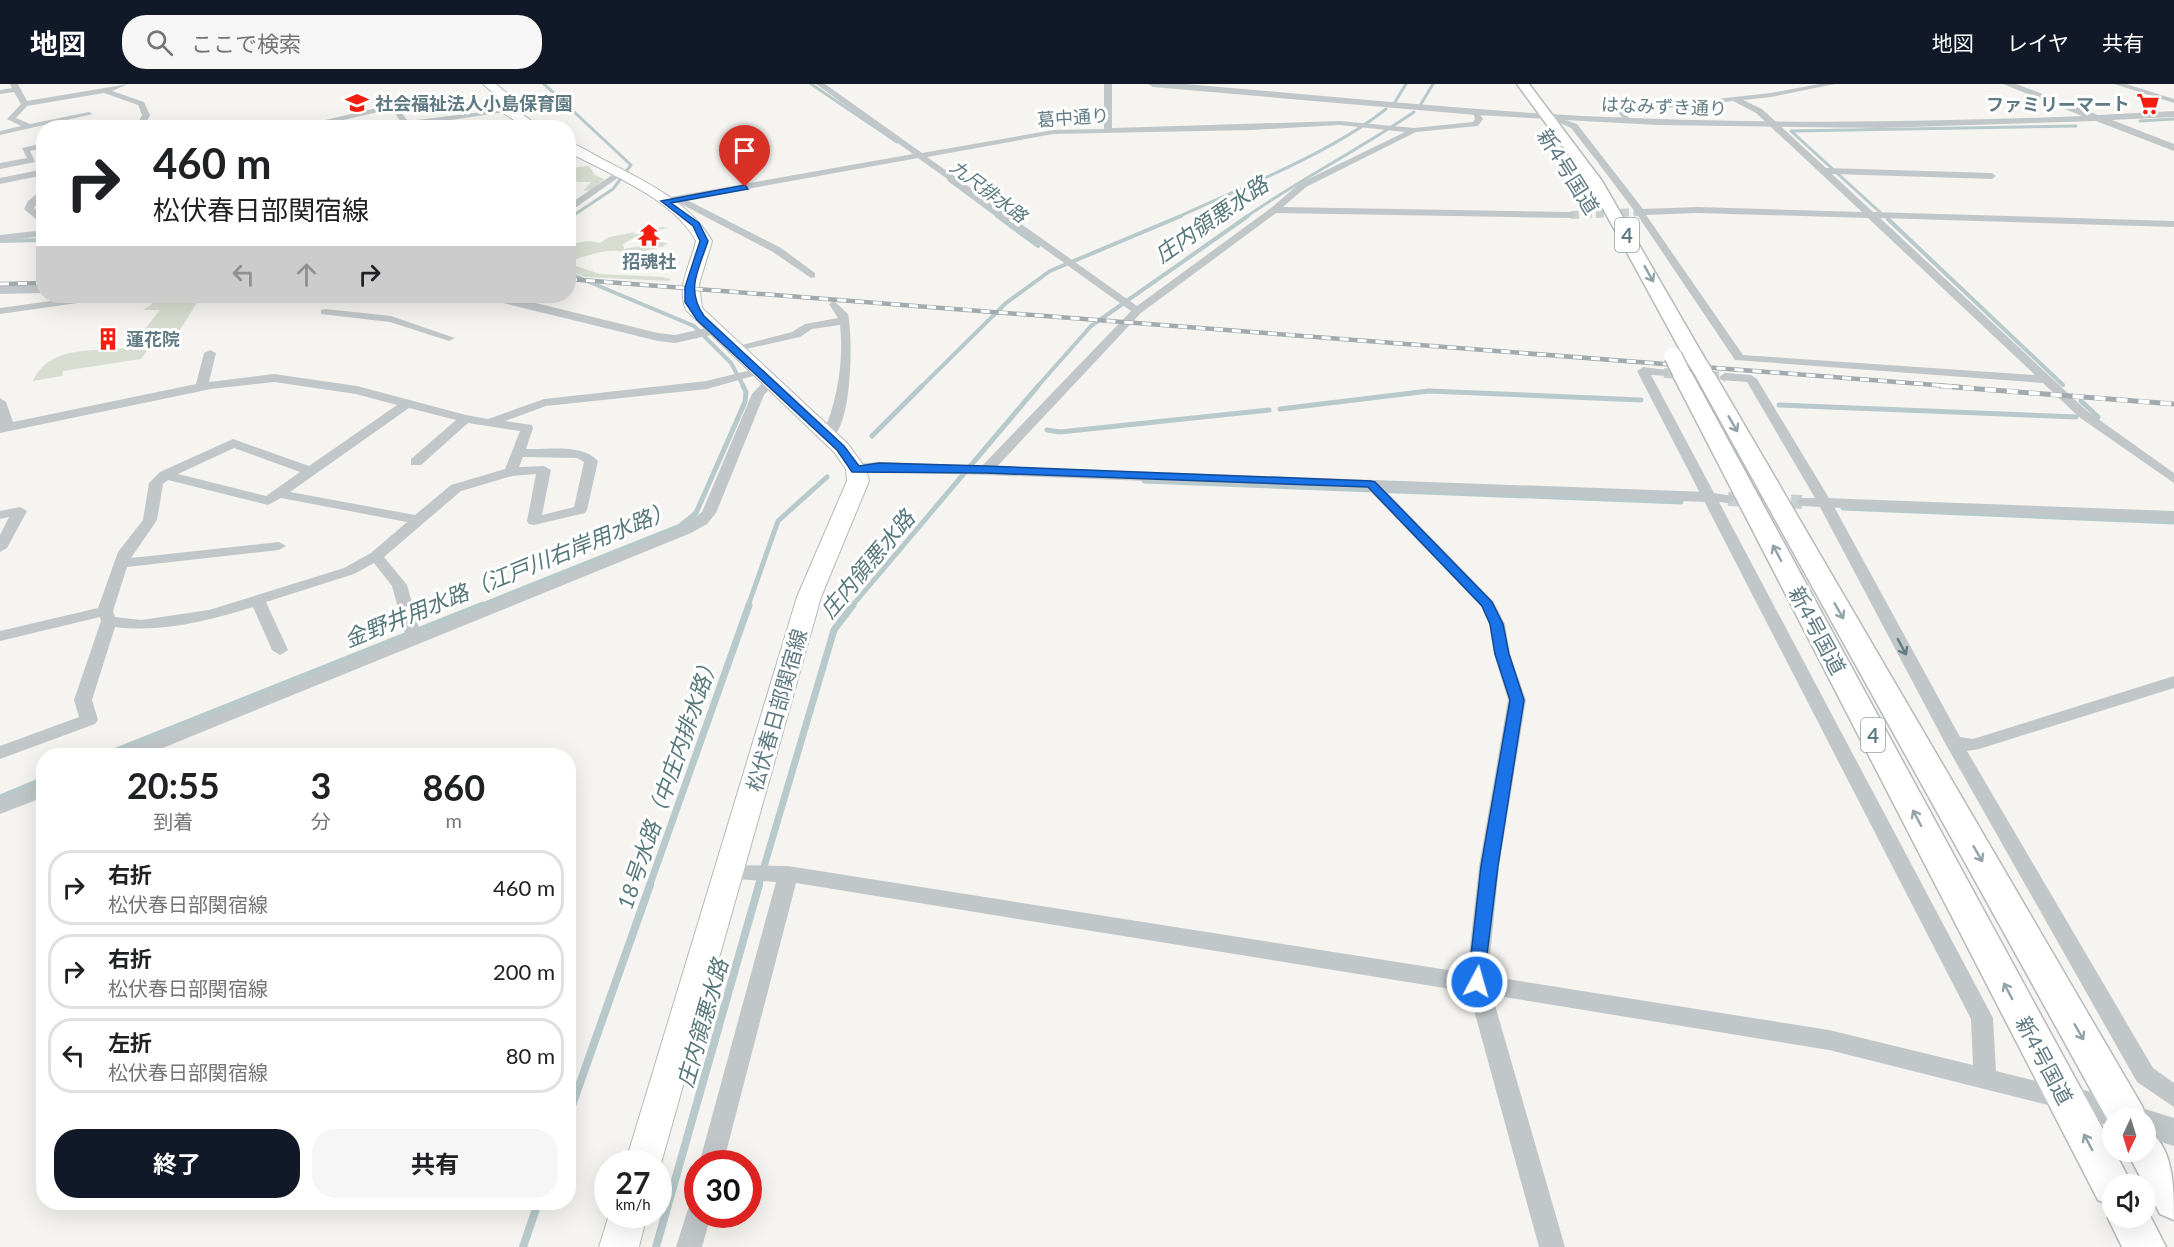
<!DOCTYPE html>
<html lang="ja">
<head>
<meta charset="utf-8">
<style>
  :root { --surface:#fff; --page:#f6f6f6; --text:#202124; --muted:#757577; --line:#e0e0e0; --accent:#111827 }
  body { margin:0; font-family:Lato,"Noto Sans JP",sans-serif; background:var(--page); color:var(--text); height:100vh; display:flex; flex-direction:column; font-size:22px; white-space:nowrap }
  * { box-sizing:border-box; margin:0 }
  p { font-size:20px; color:var(--muted) }
  .icon { flex:none; width:33px; height:33px; fill:none; stroke:currentColor; stroke-width:2; stroke-linecap:round; stroke-linejoin:round }
  .map { position:relative; flex:1; overflow:hidden }
  .sheet { position:absolute; left:36px; top:664px; width:540px; height:462px; display:flex; flex-direction:column; background:var(--surface); border-radius:24px; box-shadow:0 6px 24px #0002 }
  .sheet>* { flex:none }
  .guide { position:absolute; left:36px; top:36px; width:540px; height:183px; border-radius:24px; box-shadow:0 6px 24px #0002; background:#fff; color:var(--text); overflow:hidden }
  .needle { width:39px; rotate:184deg }
  .buttons { position:absolute; left:2102px; top:1024px; display:grid; gap:12px }
  .buttons a { display:grid; place-items:center; width:54px; height:54px; border-radius:50%; background:var(--surface); box-shadow:0 6px 24px #0002; font-size:30px }
  .speed { position:absolute; left:594px; top:1066px; display:flex; gap:12px; font-size:30px; font-weight:700; text-align:center }
  .speed>* { display:grid; place-content:center; width:78px; height:78px; border-radius:50%; background:var(--surface); box-shadow:0 6px 24px #0002; line-height:1 }
  .speed small { font-size:15px; font-weight:400 }
  .speed .limit { border:9px solid #d22; background:#fff; color:#111 }
  .pin { position:absolute; display:grid; place-items:center; width:51px; height:51px; color:#fff; margin:-62px -26px; border-radius:50% 50% 50% 0; rotate:-45deg; box-shadow:0 0 6px #0007 }
  .pin .icon { rotate:45deg }
  .me { position:absolute; width:66px; margin:-33px; rotate:6deg; stroke-linejoin:round; filter:drop-shadow(0 0 4px #0008) }
  .turn { display:flex; align-items:center; gap:21px; height:126px; padding:0 18px; font-size:27px }
  .turn .icon { width:78px; height:78px; stroke-width:2.5 }
  .turn b { display:block; font-size:42px; line-height:51px }
  .lanes { display:flex; align-items:center; height:57px; padding:0 18px; background:#0003; justify-content:center; gap:30px; direction:ltr }
  .lanes .off { opacity:.35 }
  .eta { display:flex; justify-content:space-evenly; align-items:center; height:102px; text-align:center }
  .eta b { font-size:36px; font-weight:700; line-height:42px }
  .action { display:flex; gap:12px; margin-top:auto; padding:12px 18px }
  .action a { flex:1; height:69px; border-radius:24px; background:var(--accent); color:#fff; font-size:24px; font-weight:700; line-height:69px; text-align:center }
  .action a+a { background:var(--page); color:var(--text) }
  ul { padding:0; list-style:none }
  li { display:flex; align-items:center; gap:18px; height:75px; margin:0 12px 9px; padding:0 6px; border:3px solid var(--line); border-radius:24px }
  li div { flex:1 }
  li b { display:block; font-size:22px }
  li em { font-style:normal }
  header { display:flex; align-items:center; gap:36px; box-sizing:border-box; height:84px; padding:0 30px; background:var(--accent); color:#fff }
  header strong { font-size:28px }
  nav { display:flex; gap:33px; margin-inline-start:auto; font-size:21px }
  .search { width:420px; height:54px; background:var(--page); display:flex; align-items:center; gap:15px; box-sizing:border-box; padding:0 21px; border-radius:24px; color:var(--muted); font-size:22px }
  .map>svg:first-child { display:block }
  .green { fill:#d7ddd1 }
  .lines { fill:none; stroke-linecap:round; stroke-linejoin:round }
  .stream-far4 { stroke:#b8c9cb; stroke-width:3 }
  .stream-far3 { stroke:#b8c9cb; stroke-width:4 }
  .stream-far2 { stroke:#b8c9cb; stroke-width:5 }
  .stream-far1 { stroke:#b8c9cb; stroke-width:7 }
  .stream { stroke:#b8c9cb; stroke-width:8 }
  .minor-tunnel-far2 { stroke:#c8d0d0; stroke-width:8; stroke-dasharray:8 4.5; stroke-linecap:butt }
  .minor-tunnel-far1 { stroke:#c8d0d0; stroke-width:10; stroke-dasharray:10 5; stroke-linecap:butt }
  .minor-tunnel { stroke:#c8d0d0; stroke-width:14; stroke-dasharray:14 7; stroke-linecap:butt }
  .primary-casing { stroke:#b4babc; stroke-width:2 }
  .trunk-casing { stroke:#b5babc; stroke-width:3 }
  .minor { fill:#c1c7c9; fill-rule:evenodd }
  .tertiary { fill:#c1c7c9; fill-rule:evenodd }
  .primary { fill:#fff; fill-rule:evenodd }
  .trunk { fill:#fff; fill-rule:evenodd }
  .rail-far1-casing { stroke:#a1aaae; stroke-width:4.5 }
  .rail-casing { stroke:#a1aaae; stroke-width:5 }
  .rail-far1 { stroke:#fff; stroke-width:3; stroke-dasharray:9; stroke-linecap:butt }
  .rail { stroke:#fff; stroke-width:4; stroke-dasharray:11; stroke-linecap:butt }
  .trunk-bridge-casing { stroke:#b5babc; stroke-width:20; stroke-linecap:butt }
  .trunk-bridge { stroke:#fff; stroke-width:17 }
  .oneway { stroke:#90a3a9 }
  .oneway2 { stroke:#607b84 }
  .route { fill:#1a73e8; stroke:#114b97; stroke-width:1.5 }
  .labels { text-anchor:middle; dominant-baseline:central; stroke-width:6; stroke-linejoin:round; paint-order:stroke }
  .far-poi-label { font-size:18px; font-weight:bold; fill:#607b84; stroke:#fff; text-anchor:start }
  .far-street-label { font-size:18px; fill:#607b84; stroke:#fff }
  .far-water-label { font-size:18px; font-style:italic; fill:#57787b; stroke:#fff }
  .shield { fill:#fff; stroke:#90a3a9; stroke-width:1.5 }
  .shield-label { font-size:20px; font-weight:bold; fill:#607b84 }
  .street-label { font-size:21px; fill:#607b84; stroke:#fff }
  .water-label { font-size:22px; font-style:italic; fill:#57787b; stroke:#fff }
</style>
</head>
<body>
<header>
<strong>地図</strong>
<div class="search"><svg class="icon" aria-label="search" viewBox="0 0 24 24"><circle cx="10" cy="10" r="6"/><path d="M15 15l6 6"/></svg>ここで検索</div>
<nav><a>地図</a><a>レイヤ</a><a>共有</a></nav>
</header>
<div class="map">
<svg width="2174" height="1163" viewBox="0 0 2174 1163">
  <rect width="100%" height="100%" fill="#f5f4f0"/>
  <g class="green">
    <path d="M589,82L595,91L604,95L593,106L583,107L591,98H578L569,94L571,89L568,84Z"/>
    <path d="M663,143L668,144L640,150L623,160L624,165L662,158L667,159L664,162C642,169 639,168 617,167C603,165 584,173 570,177V180L600,190L661,193L671,195L669,197L585,193L569,186V162C578,157 591,156 600,159L609,153Z"/>
    <path d="M163,212H201L173,257L152,260L141,275L63,287L62,292L33,297C50,260 95,268 130,264L160,226H143Z"/>
  </g>
  <g class="lines">
    <g class="stream-far4">
      <path d="M544,0L631,81L613,105L571,133"/>
      <path d="M811,0L897,58"/>
      <path d="M1395,18L1406,0"/>
      <path d="M1421,20L1433,0"/>
      <path d="M2140,37L2174,35"/>
      <path d="M949,96L999,133"/>
      <path d="M1883,131L1791,47L2076,42"/>
      <path d="M1178,133C1243,103 1331,69 1386,25"/>
      <path d="M1246,133C1300,95 1359,66 1414,28"/>
    </g>
    <g class="stream-far3">
      <path d="M997,132L1038,162"/>
      <path d="M568,135L573,132"/>
      <path d="M1888,135L2063,301"/>
      <path d="M0,157L44,156"/>
      <path d="M568,189L694,242L731,279L744,303"/>
      <path d="M921,303L1006,219L1050,187L1181,132"/>
      <path d="M1037,303L1091,242L1248,132"/>
    </g>
    <g class="stream-far2">
      <path d="M2081,317L2098,333"/>
      <path d="M1779,321L2076,333"/>
      <path d="M1280,325L1429,307L1641,316"/>
      <path d="M1047,346L1060,348L1269,326"/>
      <path d="M872,352L922,302"/>
      <path d="M1144,397L1681,418"/>
      <path d="M1843,424L2174,438"/>
      <path d="M480,522L680,442L696,429L745,318L746,308L743,302"/>
      <path d="M748,522L778,437L827,393"/>
      <path d="M852,522L1038,302"/>
    </g>
    <g class="stream-far1">
      <path d="M104,672L483,521"/>
      <path d="M0,714L44,696"/>
      <path d="M649,803L749,521"/>
      <path d="M758,803L834,546L853,521"/>
    </g>
    <g class="stream">
      <path d="M568,1033L650,801"/>
      <path d="M523,1163L538,1119"/>
      <path d="M656,1163L759,801"/>
    </g>
    <path class="minor-tunnel-far2" d="M1571,131L1640,128"/>
    <path class="minor-tunnel-far1" d="M1664,289L1725,293"/>
    <path class="minor-tunnel" d="M1728,415L1802,418"/>
    <g class="primary-casing">
      <g id="primary">
        <path d="M483,0H496L510,12L513,24L542,44H527L503,29L498,13Z"/>
        <path d="M568,58C581,62 594,71 606,77C644,97 690,118 712,157L699,200L702,224L848,360L866,385L869,397L821,513L658,1090V1080H625L797,513L847,397L846,385L834,368L686,226C676,201 691,181 696,157C675,116 608,89 568,68Z"/>
        <path d="M609,1131H647L639,1163H599Z"/>
      </g>
    </g>
    <g class="trunk-casing">
      <g id="trunk">
        <path d="M1517,0H1529L1602,97L1704,273L1701,277H1687L1684,273L1588,97Z"/>
        <path d="M1681,282L1691,288L2112,1062V1068H2115L2132,1101H2112V1122L2098,1116L1671,288Z"/>
        <path d="M1704,283L1714,289L2142,1022L2147,1035L2145,1040V1035H2112V1044L1694,289Z"/>
        <path d="M2145,1045C2174,1060 2174,1103 2174,1136L2160,1130L2127,1068H2145Z"/>
        <path d="M2145,1122L2166,1163H2122L2108,1134L2112,1125V1134H2145Z"/>
      </g>
    </g>
    <g class="minor">
      <path d="M10,0H18L27,17L128,0L112,7L144,18L150,31L144,44H136L142,31L138,21L104,9L27,22L16,34L30,40L89,28L93,30L0,51V47L21,42L7,35L21,20L14,8L0,10V6L12,4Z"/>
      <path d="M816,0H825L922,69L1053,46L1104,45V0H1112V44L1340,37L1414,44L1473,38L1475,35L1473,28L1477,26L1483,35L1478,42L1416,48L1306,103L1283,123L1571,128L1576,131L1571,134L1276,129L1141,229L991,389H981V383L1131,227L918,74L687,116L781,164L815,189V193L811,194L773,168L677,118L662,119V115L665,114L913,70ZM1340,41L1405,48L1300,99L1271,124L1137,222L927,73L1053,50L1252,46Z"/>
      <path d="M1819,0H1835L1771,13L1743,16L1762,25L1826,84L1992,89L1996,92L1992,95L1832,90L1873,128L2174,137V143L1880,134L2087,327L2174,389V399L2079,333L2043,299L1735,276L1636,129L1596,76L1571,44L1547,33L1551,31L1577,40L1643,125L1698,123L1862,128L1756,29L1733,17L1625,28L1631,37L1627,39L1616,26L1771,9ZM1698,129L1868,134L2035,291L1743,271L1646,131Z"/>
      <path d="M2114,0H2126L2174,15V19Z"/>
      <path d="M570,17L573,21L559,22L555,20Z"/>
      <path d="M394,20L408,37L508,25L512,27L397,44H370L401,38L392,25L308,44H291Z"/>
      <path d="M44,59V64L30,67L35,78L0,85V79L27,74L22,64Z"/>
      <path d="M44,85V91L0,100V94Z"/>
      <path d="M615,89L622,91L568,129V121Z"/>
      <path d="M44,104V112L34,124L44,133V142L24,125L28,117Z"/>
      <path d="M44,146V152L0,157V151Z"/>
      <path d="M87,212H111L106,215L0,230V224Z"/>
      <path d="M834,217L848,230C853,251 853,349 828,356L822,352C837,318 844,278 840,241L812,245L800,253L733,268L727,265L792,248L805,240L838,234L829,220Z"/>
      <path d="M325,225L391,232L455,254L449,257L390,238L321,230V226Z"/>
      <path d="M210,266L216,269L209,298L274,290L357,302L466,331L488,335L544,315L706,297L760,284V290L707,305L546,322L505,337L532,341L533,344L526,365C548,366 582,359 598,377L587,426L585,429L534,441L529,440L527,437L536,390L512,392L461,407L384,473L407,501L420,547L681,443L702,428L752,310L765,296L775,299L764,311L716,429L707,440L691,449L143,672H117L120,667L406,553L392,502L374,479L354,490L266,518L288,566L280,571L272,566L253,523C208,537 162,549 115,543L92,616L98,636L95,640L0,675V662L79,633L74,616L101,537L100,533L0,557V547L98,524L118,468L143,436L149,399L160,388L233,355L309,382L397,321L356,310L274,298L211,305L0,349V314L6,318L13,338L196,300L204,269ZM409,324L456,336L411,375V381H421L468,339L520,347L505,385L451,401L415,431L290,408ZM234,364L300,388L266,412L178,390ZM523,373L577,374L584,378L574,423L542,431L551,386L544,382L519,383ZM168,396L268,421L281,414L407,438L371,469L344,484L209,526L141,536L115,533L113,527L127,483L279,466L286,462L279,458L131,474L157,436L163,400Z"/>
      <path d="M1643,283L1668,286V292L1651,291L1714,409L1733,412L1735,415L1728,419L1719,418L1993,934L1996,987L2072,1006L2076,1014L2072,1022L2064,1025L1829,966L1492,911L1565,1163H1539L1469,908L796,799L723,1080H699L776,798L722,794L719,789L722,784L729,781L788,782L1467,889L1479,782L1508,616L1494,570L1489,540L1481,522L1366,403V397H1376L1493,517L1505,540L1510,570L1526,616L1499,782L1488,892L1829,946L1973,981L1971,935L1637,287Z"/>
      <path d="M1725,289L1751,291L1757,295L1832,419L1960,653L1973,655L2174,592V604L1979,665L1967,667L2153,984L2174,999V1023L2137,998L1945,659L1820,423L1802,422L1795,418L1802,414H1815L1747,298L1721,296L1719,293Z"/>
      <path d="M20,423L27,427L7,464L0,468V451L9,433L0,435V427Z"/>
      <path d="M44,698V713L0,730V715Z"/>
      <path d="M698,1119V1131H711L702,1163H676L689,1122Z"/>
    </g>
    <g class="tertiary">
      <path d="M1148,0H1185C1318,11 1450,25 1583,32C1749,40 1915,39 2082,32L2003,0H2016L2098,31L2174,27V33L2112,36L2174,60V67L2096,37L1879,44L1657,41L1476,31L1153,3Z"/>
      <path d="M44,201V209L0,210V202Z"/>
      <path d="M485,212H507L658,249L675,251L715,242L722,246L720,249L675,259L658,257L487,215Z"/>
      <path d="M879,378L1708,408L1717,413L1708,418L986,391L879,388L856,390L847,385L856,380Z"/>
      <path d="M1825,414L2174,427V437L1819,423L1816,419Z"/>
      <path d="M2065,1000L2174,1034V1062L2145,1053V1035H2112V1043L2055,1024L2050,1014L2055,1004Z"/>
    </g>
    <use href="#primary" class="primary"/>
    <use href="#trunk" class="trunk"/>
    <g class="rail-far1-casing">
      <g id="rail-far1">
        <path d="M568,195L1961,303"/>
        <path d="M0,200L44,199"/>
      </g>
    </g>
    <g class="rail-casing">
      <path id="rail" d="M1941,302L2174,320"/>
    </g>
    <use href="#rail-far1" class="rail-far1"/>
    <use href="#rail" class="rail"/>
    <g class="trunk-bridge-casing">
      <g id="trunk-bridge">
        <path d="M1673,272L1681,288"/>
        <path d="M1694,273L1704,289"/>
      </g>
    </g>
    <use href="#trunk-bridge" class="trunk-bridge"/>
  </g>
  <defs><path id="oneway-shaft" d="M-6 0H5M1.5-3L5.5 0L1.5 3" fill="none" stroke-width="1.6" stroke-linecap="round" stroke-linejoin="round" transform="scale(1.5)"/></defs>
  <g class="oneway">
    <use href="#oneway-shaft" transform="translate(1649 190) rotate(61)"/>
    <use href="#oneway-shaft" transform="translate(1733 340) rotate(60)"/>
    <use href="#oneway-shaft" transform="translate(1777 469) rotate(-118)"/>
    <use href="#oneway-shaft" transform="translate(1839 527) rotate(60)"/>
    <use href="#oneway-shaft" transform="translate(1917 734) rotate(-118)"/>
    <use href="#oneway-shaft" transform="translate(1978 770) rotate(60)"/>
    <use href="#oneway-shaft" transform="translate(2008 907) rotate(-118)"/>
    <use href="#oneway-shaft" transform="translate(2079 948) rotate(60)"/>
    <use href="#oneway-shaft" transform="translate(2088 1058) rotate(-118)"/>
  </g>
  <use class="oneway2" href="#oneway-shaft" transform="translate(1902 563) rotate(62)"/>
  <path class="route" d="M745,101L748,105L671,119L699,139L708,157C699,185 685,205 704,232L844,362L859,382L879,379L986,382L1371,397L1375,398L1492,518L1503,540L1509,570L1524,616L1498,782L1483,903L1477,906L1471,903L1468,898L1481,782L1510,616L1495,570L1490,540L1482,522L1368,403L986,389L852,388L837,366L697,236L685,218V203L700,157L693,142L661,117Z"/>
  <defs>
    <g id="school-bare" transform="scale(1.8)"><path d="M0-5L7-2L0 1L-7-2ZM-4 1L0 2.5L4 1V4Q0 6-4 4Z" fill="#f51d10" stroke="#fff" stroke-width="2.5" paint-order="stroke"/></g>
    <g id="supermarket-bare" transform="scale(1.8)"><path d="M-6-5.5h2.5l.6 2H6L4.5 2H-2.5L-4.4-4H-6ZM-1.5 3.2a1.3 1.3 0 1 0 .1 0ZM3 3.2a1.3 1.3 0 1 0 .1 0Z" fill="#f51d10" stroke="#fff" stroke-width="2.5" paint-order="stroke"/></g>
    <g id="temple-bare" transform="scale(1.8)"><path d="M0-6L5-2H3V0L6.5 2.5H4V6H1.5V3h-3V6H-4V2.5H-6.5L-3 0V-2H-5Z" fill="#f51d10" stroke="#fff" stroke-width="2.5" paint-order="stroke"/></g>
    <g id="building-bare" transform="scale(1.8)"><path d="M-4-6H4V6H1V3H-1V6H-4ZM-2.5-4.3h1.7v1.8h-1.7ZM.8-4.3h1.7v1.8H.8ZM-2.5-1h1.7V.8h-1.7ZM.8-1h1.7V.8H.8Z" fill="#f51d10" stroke="#fff" stroke-width="2.5" paint-order="stroke"/></g>
  </defs>
  <g fill-rule="evenodd">
    <use href="#school-bare" x="357" y="19"/>
    <use href="#supermarket-bare" x="2148" y="20"/>
    <use href="#temple-bare" x="649" y="151"/>
    <use href="#building-bare" x="108" y="255"/>
  </g>
  <g class="labels">
    <g class="far-poi-label">
      <text x="375" y="19">社会福祉法人小島保育園</text>
      <text x="2130" y="20" text-anchor="end">ファミリーマート</text>
      <text x="649" y="177" text-anchor="middle">招魂社</text>
      <text x="126" y="255">蓮花院</text>
    </g>
    <g class="far-street-label">
      <text transform="translate(1664 22) rotate(2)">はなみずき通り</text>
      <text transform="translate(1073 33) rotate(-4)">葛中通り</text>
    </g>
    <g class="far-water-label">
      <text transform="translate(989 107) rotate(37)">九尺排水路</text>
    </g>
    <g class="shield">
      <rect x="1615" y="134" width="24" height="34" rx="4.5"/>
      <rect x="1861" y="634" width="24" height="34" rx="4.5"/>
    </g>
    <g class="shield-label">
      <text x="1627" y="151">4</text>
      <text x="1873" y="651">4</text>
    </g>
    <g class="street-label">
      <text transform="translate(1569 87) rotate(58)">新4号国道</text>
      <text transform="translate(1818 546) rotate(62)">新4号国道</text>
      <text transform="translate(776 626) rotate(-74)">松伏春日部関宿線</text>
      <text transform="translate(2045 976) rotate(62)">新4号国道</text>
    </g>
    <g class="water-label">
      <text transform="translate(1211 135) rotate(-35)">庄内領悪水路</text>
      <text transform="translate(867 480) rotate(-50)">庄内領悪水路</text>
      <text transform="translate(508 490) rotate(-22)">金野井用水路（江戸川右岸用水路）</text>
      <text transform="translate(667 698) rotate(-71)">18号水路（中庄内排水路）</text>
      <text transform="translate(702 939) rotate(-74)">庄内領悪水路</text>
    </g>
  </g>
</svg>
<div class="buttons">
<a><svg class="needle" viewBox="-14 -14 28 28"><path d="M0-13l5 13h-10z" fill="#e53935"/><path d="M0 13l5-13h-10z" fill="#757577"/></svg></a>
<a><svg class="icon" aria-label="sound" viewBox="0 0 24 24"><path d="M4 9h4l5-4v14l-5-4H4zM17 9q2 3 0 6"/></svg></a>
</div>
<div class="speed"><div>27<small>km/h</small></div><div class="limit">30</div></div>
<div class="pin" style="left:745px;top:103px;background:#d93025"><svg class="icon" aria-label="arrive" viewBox="0 0 24 24"><path d="M6 21V4h12l-3 4 3 4H6"/></svg></div>
<svg class="me" style="left:1477px;top:898px" viewBox="-20 -20 40 40"><circle r="17" fill="#1a73e8" stroke="#fff" stroke-width="3"/><path d="M0-11L8 9 0 5-8 9z" fill="#fff"/></svg>
<div class="guide">
<div class="turn"><svg class="icon" aria-label="right" viewBox="0 0 24 24"><path d="M7 20v-9h11M14 6l5 5-5 5"/></svg><div><b>460 m</b>松伏春日部関宿線</div></div>
<div class="lanes"><svg class="icon off" aria-label="left" viewBox="0 0 24 24"><path d="M17 20v-9H6M10 6l-5 5 5 5"/></svg><svg class="icon off" aria-label="ahead" viewBox="0 0 24 24"><path d="M12 20V5M6 11l6-6 6 6"/></svg><svg class="icon" aria-label="right" viewBox="0 0 24 24"><path d="M7 20v-9h11M14 6l5 5-5 5"/></svg></div>
</div>
<section class="sheet">
<div class="eta">
<div><b>20:55</b><p>到着</p></div>
<div><b>3</b><p>分</p></div>
<div><b>860</b><p>m</p></div>
</div>
<ul>
<li><svg class="icon" aria-label="right" viewBox="0 0 24 24"><path d="M7 20v-9h11M14 6l5 5-5 5"/></svg><div><b>右折</b><p>松伏春日部関宿線</p></div><em>460 m</em></li>
<li><svg class="icon" aria-label="right" viewBox="0 0 24 24"><path d="M7 20v-9h11M14 6l5 5-5 5"/></svg><div><b>右折</b><p>松伏春日部関宿線</p></div><em>200 m</em></li>
<li><svg class="icon" aria-label="left" viewBox="0 0 24 24"><path d="M17 20v-9H6M10 6l-5 5 5 5"/></svg><div><b>左折</b><p>松伏春日部関宿線</p></div><em>80 m</em></li>
</ul>
<div class="action"><a>終了</a><a>共有</a></div>
</section>
</div>
</body>
</html>
